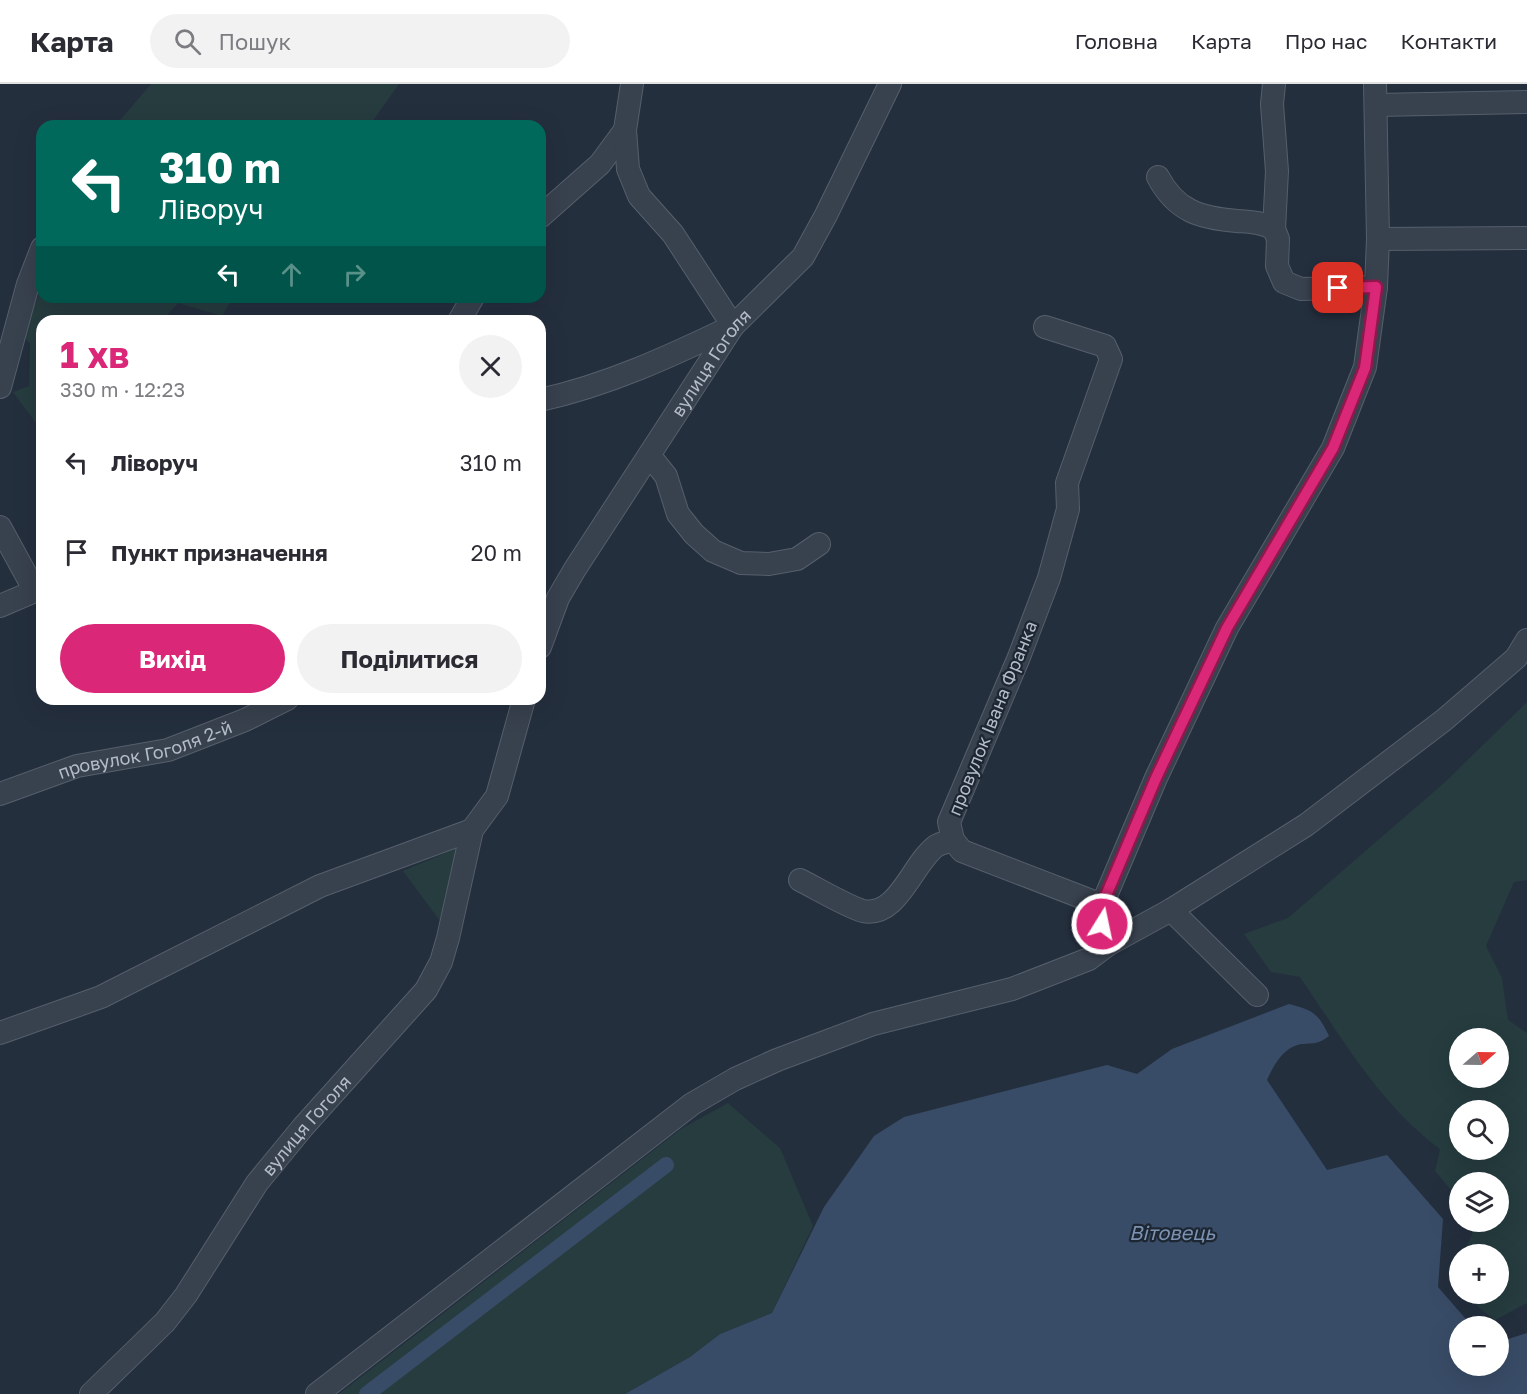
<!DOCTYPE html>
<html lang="uk">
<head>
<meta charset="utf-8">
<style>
  :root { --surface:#fff; --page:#f2f2f3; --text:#2b2b33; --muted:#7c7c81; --line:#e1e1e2; --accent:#db2777 }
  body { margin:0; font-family:"Golos Text",sans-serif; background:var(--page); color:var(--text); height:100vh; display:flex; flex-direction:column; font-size:22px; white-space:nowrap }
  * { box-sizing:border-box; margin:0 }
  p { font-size:20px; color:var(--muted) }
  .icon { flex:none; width:33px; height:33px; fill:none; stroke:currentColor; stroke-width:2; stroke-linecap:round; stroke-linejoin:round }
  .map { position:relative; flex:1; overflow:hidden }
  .side { position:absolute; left:36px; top:231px; width:510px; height:390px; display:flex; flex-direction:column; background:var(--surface); border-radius:18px; box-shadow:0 6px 24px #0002 }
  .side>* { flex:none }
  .banner { position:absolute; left:36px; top:36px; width:510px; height:183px; border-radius:18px; box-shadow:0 6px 24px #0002; background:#00695c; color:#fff; overflow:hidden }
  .needle { width:39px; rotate:70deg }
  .controls { position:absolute; left:1449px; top:944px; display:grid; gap:12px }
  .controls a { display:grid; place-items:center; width:60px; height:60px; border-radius:50%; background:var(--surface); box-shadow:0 6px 24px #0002; font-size:30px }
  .pin { position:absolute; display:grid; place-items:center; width:51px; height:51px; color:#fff; margin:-26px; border-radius:12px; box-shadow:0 3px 9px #0006 }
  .me { position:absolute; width:66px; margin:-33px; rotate:10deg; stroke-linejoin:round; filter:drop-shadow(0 0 4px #0008) }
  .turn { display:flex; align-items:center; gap:21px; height:126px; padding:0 24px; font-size:27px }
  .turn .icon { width:78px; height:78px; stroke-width:2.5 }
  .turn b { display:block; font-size:42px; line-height:51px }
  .lanes { display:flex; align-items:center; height:57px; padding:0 24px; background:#0003; justify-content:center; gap:30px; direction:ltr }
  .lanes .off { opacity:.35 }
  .round { display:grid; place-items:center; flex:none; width:63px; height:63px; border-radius:32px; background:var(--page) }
  .summary { display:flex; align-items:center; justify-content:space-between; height:102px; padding:0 24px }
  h1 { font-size:36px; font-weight:700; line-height:45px; color:var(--accent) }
  .button { display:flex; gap:12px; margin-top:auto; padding:12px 24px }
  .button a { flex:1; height:69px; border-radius:36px; background:var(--accent); color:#fff; font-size:24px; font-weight:700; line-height:69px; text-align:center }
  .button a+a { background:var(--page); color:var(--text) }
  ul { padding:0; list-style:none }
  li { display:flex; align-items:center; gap:18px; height:90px; padding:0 24px }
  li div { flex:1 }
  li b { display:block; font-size:22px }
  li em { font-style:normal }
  header { display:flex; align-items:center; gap:36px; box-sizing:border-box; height:84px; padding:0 30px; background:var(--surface); border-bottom:2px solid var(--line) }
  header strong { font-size:28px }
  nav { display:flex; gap:33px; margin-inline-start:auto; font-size:21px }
  .search { width:420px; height:54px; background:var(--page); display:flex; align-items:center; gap:15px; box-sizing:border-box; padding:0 21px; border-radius:33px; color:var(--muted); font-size:22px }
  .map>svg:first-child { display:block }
  .green { fill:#263c3f; fill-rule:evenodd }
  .water { fill:#394c67 }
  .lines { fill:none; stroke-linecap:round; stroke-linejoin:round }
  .canal { stroke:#394c67; stroke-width:16 }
  .minor-casing { stroke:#565f6c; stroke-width:24 }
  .minor { stroke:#38414e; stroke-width:22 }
  .route-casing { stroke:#8e194d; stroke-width:15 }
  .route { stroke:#db2777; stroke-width:10 }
  .labels { text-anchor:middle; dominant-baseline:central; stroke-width:4.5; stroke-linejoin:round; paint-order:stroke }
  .street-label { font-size:18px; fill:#b4bcc9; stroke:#1d2633 }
  .water-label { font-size:20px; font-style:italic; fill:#7c92b1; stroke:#1d2633 }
</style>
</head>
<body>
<header>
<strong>Карта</strong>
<div class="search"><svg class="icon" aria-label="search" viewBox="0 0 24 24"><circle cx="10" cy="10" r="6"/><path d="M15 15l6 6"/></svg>Пошук</div>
<nav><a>Головна</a><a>Карта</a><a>Про нас</a><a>Контакти</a></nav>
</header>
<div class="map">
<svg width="1527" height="1310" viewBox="0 0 1527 1310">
  <rect width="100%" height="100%" fill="#242f3e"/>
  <g class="green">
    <path d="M151,0H399L372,38L366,42H115Z"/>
    <path d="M42,201V213H233L222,232L178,219L162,237H42L41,346L13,308L29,302L30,260L24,253Z"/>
    <path d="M1527,618V796L1514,798L1486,862L1502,894L1508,936L1527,949V1219L1495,1236L1478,1223L1468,1209H1498V1170H1463L1478,1137H1498V1098H1460L1459,1116L1435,1087L1440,1065C1380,1021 1342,954 1300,893L1271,888L1244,850L1288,834L1444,699ZM1460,954H1498V993H1460ZM1460,1026H1498V1065H1460Z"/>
    <path d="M462,762L443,841L403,787Z"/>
    <path d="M728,1019L780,1064L813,1142L772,1229L720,1250L690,1273L625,1310H339L681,1045Z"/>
  </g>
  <path class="water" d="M1289,920C1313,926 1318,929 1329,952C1319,960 1314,959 1302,960C1283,963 1274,981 1267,996L1327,1086L1387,1071L1443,1135L1438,1203L1472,1242H1460V1281H1498L1499,1258L1527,1249V1310H625L690,1273L720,1250L772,1229L824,1123L874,1052L904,1033L1107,981L1137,990L1172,965Z"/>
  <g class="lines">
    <path class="canal" d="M367,1310L666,1081"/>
    <g class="minor-casing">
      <g id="minor">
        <path d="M1274,0L1272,20L1277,87L1274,145"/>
        <path d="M1377,21L1527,18"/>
        <path d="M1158,93C1176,127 1200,134 1237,137C1250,138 1262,138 1274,145L1278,155L1277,182L1284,198L1301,205L1376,203"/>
        <path d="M540,133L600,80L625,46"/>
        <path d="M1378,155L1527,154"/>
        <path d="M459,237L473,213"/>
        <path d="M1045,243L1105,262L1111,275L1067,399L1068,425L1049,494L1019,573L949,738L953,756L962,767L1102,821"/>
        <path d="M0,303L28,200L42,164"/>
        <path d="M540,316C608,301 671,272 733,242L673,150L639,112L628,85L625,46L632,0"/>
        <path d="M650,372L666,392L678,430L694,450L713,467L741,479L769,480L797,475L819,460"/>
        <path d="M0,443L35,507"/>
        <path d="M0,522L42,504"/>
        <path id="s1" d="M540,563L558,514L575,485L733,242L803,173L826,131L890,0"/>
        <path id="s2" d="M0,710L77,682L168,666L245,636L287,615"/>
        <path d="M800,796C816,804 848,823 863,827C898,834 912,780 936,762C941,759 948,758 953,756"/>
        <path d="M1171,826L1257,911"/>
        <path d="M1109,860L1102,840V821L1156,694L1227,544L1333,364L1365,283L1376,203L1378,155L1375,0"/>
        <path d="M0,949L101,913L320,802L472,746"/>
        <path id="s3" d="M91,1310L165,1238L186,1211L257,1099L303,1043L426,906L441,878L448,854L472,746L497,712L524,615"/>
        <path d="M317,1310L692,1020L735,995L777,976L873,940L1012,905L1089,875L1109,860L1171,826L1306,741L1444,636L1516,574L1527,556"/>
      </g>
    </g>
    <use href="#minor" class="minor"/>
  </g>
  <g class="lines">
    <g class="route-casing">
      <path id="route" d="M1102,840V821L1156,694L1227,544L1333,364L1365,284L1376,203L1338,204"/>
    </g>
    <use href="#route" class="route"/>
  </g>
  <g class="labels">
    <g class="street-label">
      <text stroke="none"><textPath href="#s1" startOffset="333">вулиця Гоголя</textPath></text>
      <text transform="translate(992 634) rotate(-68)">провулок Івана Франка</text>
      <text stroke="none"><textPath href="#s2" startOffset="152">провулок Гоголя 2-й</textPath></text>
      <text stroke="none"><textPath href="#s3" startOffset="346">вулиця Гоголя</textPath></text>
    </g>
    <g class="water-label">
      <text x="1172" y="1148">Вітовець</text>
    </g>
  </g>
</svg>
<div class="controls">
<a><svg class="needle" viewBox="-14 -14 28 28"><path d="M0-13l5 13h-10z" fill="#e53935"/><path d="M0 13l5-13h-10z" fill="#7c7c81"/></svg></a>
<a><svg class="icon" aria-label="search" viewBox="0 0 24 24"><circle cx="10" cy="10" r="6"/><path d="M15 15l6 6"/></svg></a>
<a><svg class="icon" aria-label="layers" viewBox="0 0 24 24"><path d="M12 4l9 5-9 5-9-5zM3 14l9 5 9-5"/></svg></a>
<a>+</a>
<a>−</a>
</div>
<div class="pin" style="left:1338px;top:204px;background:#d93025"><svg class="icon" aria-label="arrive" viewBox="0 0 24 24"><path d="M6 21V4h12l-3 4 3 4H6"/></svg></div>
<svg class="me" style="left:1102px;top:840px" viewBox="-20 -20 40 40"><circle r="17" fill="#db2777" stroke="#fff" stroke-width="3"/><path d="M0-11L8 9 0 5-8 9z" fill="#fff"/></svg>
<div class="banner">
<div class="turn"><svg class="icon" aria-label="left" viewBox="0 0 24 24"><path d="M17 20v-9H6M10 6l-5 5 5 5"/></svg><div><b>310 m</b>Ліворуч</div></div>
<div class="lanes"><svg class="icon" aria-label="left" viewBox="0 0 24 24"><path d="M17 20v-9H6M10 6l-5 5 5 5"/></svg><svg class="icon off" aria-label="ahead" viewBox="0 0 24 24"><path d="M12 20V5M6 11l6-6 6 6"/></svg><svg class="icon off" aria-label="right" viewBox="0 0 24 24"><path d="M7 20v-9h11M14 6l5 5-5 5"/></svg></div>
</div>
<section class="side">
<div class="summary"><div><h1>1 хв</h1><p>330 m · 12:23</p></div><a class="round"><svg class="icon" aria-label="close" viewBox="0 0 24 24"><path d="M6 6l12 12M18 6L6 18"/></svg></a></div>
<ul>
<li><svg class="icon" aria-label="left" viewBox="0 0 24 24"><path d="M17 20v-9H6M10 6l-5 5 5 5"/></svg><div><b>Ліворуч</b></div><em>310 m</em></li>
<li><svg class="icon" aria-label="arrive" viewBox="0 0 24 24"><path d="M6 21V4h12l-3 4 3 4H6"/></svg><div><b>Пункт призначення</b></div><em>20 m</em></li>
</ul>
<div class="button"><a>Вихід</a><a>Поділитися</a></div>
</section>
</div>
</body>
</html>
